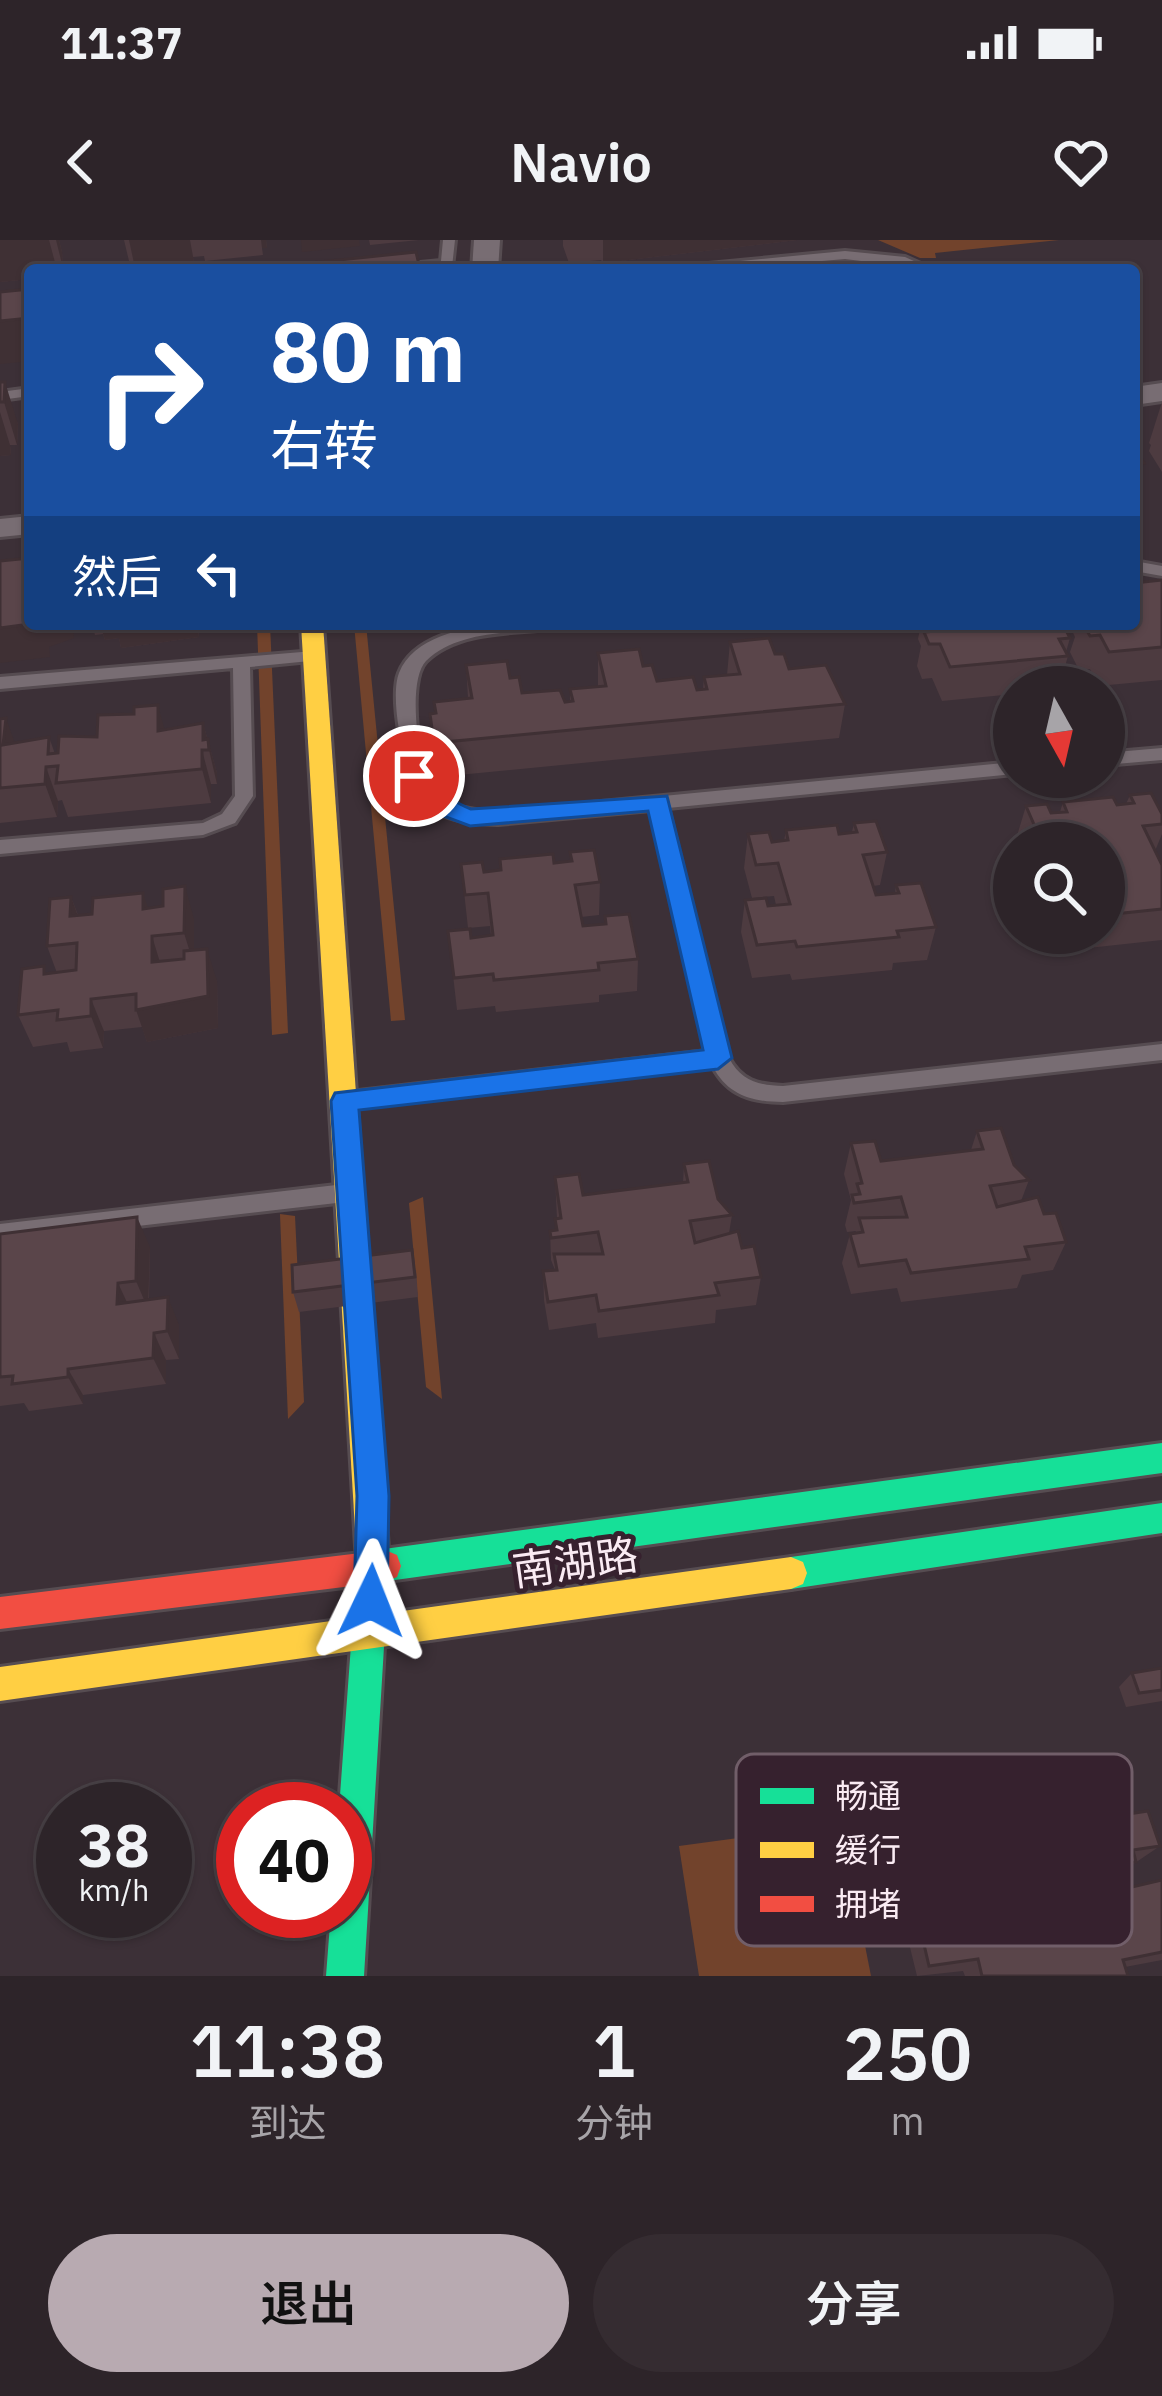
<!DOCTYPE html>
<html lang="zh">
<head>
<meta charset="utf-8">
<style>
  :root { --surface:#2d2429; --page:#352c31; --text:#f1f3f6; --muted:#a7a4a8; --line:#484146; --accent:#b8aab1 }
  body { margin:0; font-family:"IBM Plex Sans","Noto Sans SC",sans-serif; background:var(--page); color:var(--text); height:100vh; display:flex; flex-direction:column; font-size:45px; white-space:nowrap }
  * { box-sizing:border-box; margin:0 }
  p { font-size:39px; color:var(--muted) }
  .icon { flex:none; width:66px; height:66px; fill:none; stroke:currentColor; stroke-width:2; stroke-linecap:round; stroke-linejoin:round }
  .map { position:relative; height:1736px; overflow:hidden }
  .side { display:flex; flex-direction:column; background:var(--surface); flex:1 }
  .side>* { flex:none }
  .guide { position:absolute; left:24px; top:24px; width:1116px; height:366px; border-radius:12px; box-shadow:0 3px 9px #0004,0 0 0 3px var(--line); background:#1a4fa0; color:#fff; overflow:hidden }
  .needle { width:78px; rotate:172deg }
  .tools { position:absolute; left:993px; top:426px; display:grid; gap:24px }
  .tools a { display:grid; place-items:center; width:132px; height:132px; border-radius:50%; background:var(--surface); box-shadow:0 3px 9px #0004,0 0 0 3px var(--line); font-size:60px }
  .speed { position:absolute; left:36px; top:1542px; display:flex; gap:24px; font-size:60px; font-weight:700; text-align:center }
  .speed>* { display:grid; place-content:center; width:156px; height:156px; border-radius:50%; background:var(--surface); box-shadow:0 3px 9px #0004,0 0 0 3px var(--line); line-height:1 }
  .speed small { font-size:30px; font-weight:400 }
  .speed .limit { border:18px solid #d22; background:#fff; color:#111 }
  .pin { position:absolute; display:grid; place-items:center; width:102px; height:102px; color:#fff; margin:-51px; border:6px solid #fff; border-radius:50%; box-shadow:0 3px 12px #0007 }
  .me { position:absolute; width:132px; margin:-66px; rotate:2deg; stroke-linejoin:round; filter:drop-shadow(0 0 9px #0008) }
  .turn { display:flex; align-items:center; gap:42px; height:252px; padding:0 48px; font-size:54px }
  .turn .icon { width:156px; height:156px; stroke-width:2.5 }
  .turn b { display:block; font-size:84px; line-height:102px }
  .then { display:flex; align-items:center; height:114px; padding:0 48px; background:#0003; gap:24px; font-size:45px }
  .eta { display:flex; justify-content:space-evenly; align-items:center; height:204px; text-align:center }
  .eta b { font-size:72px; font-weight:600; line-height:84px }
  .action { display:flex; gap:24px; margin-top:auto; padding:24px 48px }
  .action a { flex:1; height:138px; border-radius:72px; background:var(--accent); color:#111; font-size:48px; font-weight:600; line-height:138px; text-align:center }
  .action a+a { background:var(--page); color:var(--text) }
  .status { display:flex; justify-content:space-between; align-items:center; height:84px; padding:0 60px; background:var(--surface); direction:ltr }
  .status svg { height:33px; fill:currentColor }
  header { display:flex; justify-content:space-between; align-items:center; height:156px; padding:0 48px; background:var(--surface); font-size:54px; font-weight:600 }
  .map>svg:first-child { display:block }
  .green { fill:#72432c }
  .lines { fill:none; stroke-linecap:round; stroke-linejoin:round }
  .lane-casing { stroke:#564c51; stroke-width:6 }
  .street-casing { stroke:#564c51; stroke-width:6 }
  .fast-casing { stroke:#564c51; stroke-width:6 }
  .slow-casing { stroke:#564c51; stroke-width:6 }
  .jam-casing { stroke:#564c51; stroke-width:6 }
  .lane { fill:#786d73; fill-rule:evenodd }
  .street { fill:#786d73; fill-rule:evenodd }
  .fast { fill:#16e098; fill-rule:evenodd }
  .slow { fill:#ffcf43; fill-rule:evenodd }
  .jam { fill:#f24e42; fill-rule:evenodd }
  .wall { fill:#4d3b40 }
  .shaded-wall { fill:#3f3034 }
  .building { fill:#5a454a; stroke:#3f3034; stroke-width:3 }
  .route { fill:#1a73e8; stroke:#114b97; stroke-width:3 }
  .labels { text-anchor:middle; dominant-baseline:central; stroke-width:10; stroke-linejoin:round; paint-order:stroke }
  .near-street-label { font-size:42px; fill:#faebf3; stroke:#36212e }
  .key { fill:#36212e; stroke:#715e69; stroke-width:3 }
  .key-label { font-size:33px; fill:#faebf3 }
</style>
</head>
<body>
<div class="status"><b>11:37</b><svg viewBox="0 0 49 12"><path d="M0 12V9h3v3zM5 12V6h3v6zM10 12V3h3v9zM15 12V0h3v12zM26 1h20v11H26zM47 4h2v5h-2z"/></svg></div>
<header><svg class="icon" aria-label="back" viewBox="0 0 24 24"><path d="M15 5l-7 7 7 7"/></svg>Navio<svg class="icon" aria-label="heart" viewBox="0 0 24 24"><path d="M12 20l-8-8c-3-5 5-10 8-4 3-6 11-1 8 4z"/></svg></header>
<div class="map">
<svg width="1162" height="1736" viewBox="0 0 1162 1736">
  <rect width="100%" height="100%" fill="#3c3037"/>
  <g class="green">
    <path d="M878,0H1059L935,13L936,18H920Z"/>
    <path d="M257,384H270L288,793L272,795Z"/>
    <path d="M354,384H366L405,780L391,781Z"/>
    <path d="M423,957L442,1159L426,1147L409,963Z"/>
    <path d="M280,974L295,976L304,1162L288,1179Z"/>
    <path d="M841,1584L871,1736H699L679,1606Z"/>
  </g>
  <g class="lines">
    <g class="lane-casing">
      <g id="lane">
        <path d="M443,0H455L452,27L382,30L389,26L441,21Z"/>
        <path d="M845,11L905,17L934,30L845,19L720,30H680L687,26Z"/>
        <path d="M30,148V156L0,160V152Z"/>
        <path d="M1134,321L1162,326V336L1134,331Z"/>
        <path d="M495,384H557L549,389C509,393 457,391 426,421C406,441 418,534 437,554C453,570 477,570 498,572L1014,522V534L668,568L729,818C741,841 758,845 783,846L1162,804V820L783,862C752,862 728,855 713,827L350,868L343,866L340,860L343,854L350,852L707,811L651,570L498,584C477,583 453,582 435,571C407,554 388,461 399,433C413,397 463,388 495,384Z"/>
        <path d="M314,411L320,412V420L250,427L253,556L235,583L203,595L0,614V600L203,583L222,574L235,556L233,428L0,449V437Z"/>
        <path d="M1162,508V520L1104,525V513Z"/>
        <path d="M345,944L353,947L356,953L353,959L345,962L0,1002V984Z"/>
      </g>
    </g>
    <g class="street-casing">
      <g id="street">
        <path d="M474,0H500L498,30H472Z"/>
        <path d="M1162,143V161L1134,165V147Z"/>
        <path d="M30,276V294L0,297V279Z"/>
      </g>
    </g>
    <g class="fast-casing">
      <g id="fast">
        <path d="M1162,1203V1233L388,1341L364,1736H326L331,1671H345V1569H339L357,1323L362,1312Z"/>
        <path d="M1162,1263V1293L791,1349L779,1344L775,1333L779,1322L791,1317Z"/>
      </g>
    </g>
    <g class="slow-casing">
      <g id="slow">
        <path d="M301,384H323L389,1323L384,1334L373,1339L362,1334L357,1323Z"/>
        <path d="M791,1317L803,1322L807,1333L803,1344L791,1349L0,1461V1427Z"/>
      </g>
    </g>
    <g class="jam-casing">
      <path id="jam" d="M385,1310L397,1315L401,1326L397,1337L385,1342L0,1389V1357Z"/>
    </g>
    <use href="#lane" class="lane"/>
    <use href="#street" class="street"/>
    <use href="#fast" class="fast"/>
    <use href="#slow" class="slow"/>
    <use href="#jam" class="jam"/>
  </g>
  <g class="wall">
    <path d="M0,0H59L62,12L63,28L30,30V39L0,42Z"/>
    <path d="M124,0H266L267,8H262L263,15L205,21L204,16L193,17L194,22L135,28L134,21H129Z"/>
    <path d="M369,0H419L370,5Z"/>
    <path d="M563,0H797L603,23L601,20L569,23L563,6Z"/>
    <path d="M0,142L18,184L17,205H10L11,215L0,216Z"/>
    <path d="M1162,162V232L1149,211L1151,205L1149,203Z"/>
    <path d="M1162,340V440L1098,446L1090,429L1079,430L1070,412L1075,397L1069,384H1134Z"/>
    <path d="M92,384H231L232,388L198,387L199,397L121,408L119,398L105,400L103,394L95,395Z"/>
    <path d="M921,384H1063L1070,398L1066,412L1068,416L1059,447H1014V454L942,461L932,438L922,439L917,426L921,406L918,399Z"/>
    <path d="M730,402L775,414L789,429L845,464L839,498L438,537L430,474L435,473L468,458L466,425L510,438L522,453L565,462L570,461V449L598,447V413L643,426L657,441L697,450L703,449L704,437L727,435Z"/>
    <path d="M0,479L15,503L49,497L55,514L97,497L165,490L203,483L217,533V544H211V563L68,577L62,560L58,561L57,577L0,583Z"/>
    <path d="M1130,555L1162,574V594L1155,611L1162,625V700L1079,709L1076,702L1040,706L1034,693H1104V603H1018L1016,599L1026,566L1051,573L1060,572L1063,562L1117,565L1126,564Z"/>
    <path d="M854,583L887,612L880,645L873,646L876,655L895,653L896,645L936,687L927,720L893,723L892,730L792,740L790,734L752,738L741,692L745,660L768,666L776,665L774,656L752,658L744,628L748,594L772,602L784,601L786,590L839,594L852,592Z"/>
    <path d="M570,612L600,642L599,675L581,677L583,686L605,684V676L638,719L637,751L599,755V762L496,772L495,766L457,770L448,691L471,698L491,696L490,686L468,688L461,624L484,632L500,630V619L554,623L570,621Z"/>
    <path d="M71,657L78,675L148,668L194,679V710L217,741L218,788L147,802L142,787L104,791L103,808L70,812L67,802L33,807L18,775L47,734L57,733L47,706Z"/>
    <path d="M977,891L1029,940L1021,961L1044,974L1066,1002L1053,1030L1022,1035L1017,1048L901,1062L897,1048L851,1054L842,1023L850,994L855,993L856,991L847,992L845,985L851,960L844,934L851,903L881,921L971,910Z"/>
    <path d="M684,924L732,975L729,993L742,1008L761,1037L756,1065L716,1070L715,1083L598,1098L596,1083L549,1090L544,1060L543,1031L555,1030L551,1020L550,991L556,990L555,979H557L555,937L583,955L683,943Z"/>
    <path d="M0,994L150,1007L149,1060L179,1085V1119L166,1120V1144L83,1155V1164L29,1171L24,1163L0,1166Z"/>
    <path d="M416,1030L418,1057L299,1072L293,1052Z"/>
    <path d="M1162,1428V1461L1126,1467L1119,1447L1132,1433Z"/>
    <path d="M1082,1581L1160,1606L1126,1629L1132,1647L1162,1640V1720L1125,1727L1128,1736H965L963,1731L917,1736L905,1687L917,1674L978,1670L975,1659L965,1660L962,1648L937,1652L929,1617L941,1602L995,1594L1006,1583Z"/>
  </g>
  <g class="shaded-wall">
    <path d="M0,0H49L57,30H30V39L0,42Z"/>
    <path d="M56,0H59L62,12L63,28Z"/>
    <path d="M129,0H190L194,22L135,28Z"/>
    <path d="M261,0H266L267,8H262Z"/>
    <path d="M301,0H359L360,6L302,12Z"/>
    <path d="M603,0H797L603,23Z"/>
    <path d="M30,78V121L0,124V81Z"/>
    <path d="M5,142L18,184L17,205L4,162Z"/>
    <path d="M0,172L10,205L11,215L0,216Z"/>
    <path d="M1144,223L1134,256V224Z"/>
    <path d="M30,384H73L74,398L49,407L50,417L0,423V388Z"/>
    <path d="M100,384H197L199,397L121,408L119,398L105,400Z"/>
    <path d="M158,465L167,499L158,491Z"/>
    <path d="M6,478L18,512L3,505Z"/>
    <path d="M203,483L217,533V544L209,510L203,500Z"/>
    <path d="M202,510L211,544V563L202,529Z"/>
    <path d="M46,527L58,561L57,577L45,544Z"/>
    <path d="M185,646L194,679V725L184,693Z"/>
    <path d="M143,653L154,686L152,696L162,729L152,722L143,669Z"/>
    <path d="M71,657L83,690L70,676Z"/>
    <path d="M207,709L217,741L218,788L147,802L136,770Z"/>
    <path d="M91,759L104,791L103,808L91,776Z"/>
    <path d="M137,977L150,1007L148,1069L136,1041Z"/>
    <path d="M118,1043L131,1071L117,1064Z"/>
    <path d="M168,1057L179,1085V1119L167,1091Z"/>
    <path d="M154,1093L166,1120V1144L153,1118Z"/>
    <path d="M68,1129L83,1155V1164L68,1137Z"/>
  </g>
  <g class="building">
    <path d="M416,12L420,29L414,30H271V27Z"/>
    <path d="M30,49V78L0,81V52Z"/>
    <path d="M0,142H5L4,162H0Z"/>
    <path d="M1134,212H1137L1144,223L1134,224Z"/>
    <path d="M30,318V384L0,388V321Z"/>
    <path d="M1162,340V407L1109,412L1100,395L1090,396L1083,384H1134V343Z"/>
    <path d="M948,384H1063L1070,398L1059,399L1068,416L950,427L940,404H929L924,392L951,390Z"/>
    <path d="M769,398L775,414H784L789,429L826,425L845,464L434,503L430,474L436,473L434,462L472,458L466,425L507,421L510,438L519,437L522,453L560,450L565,462L573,461L570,449L606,446L598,413L639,409L643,426L652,425L657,441L693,437L697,450L707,449L704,437L740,434L730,402Z"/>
    <path d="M158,465V491L203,483V500L208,499L209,510H202V529L56,543L58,526L46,527L45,544L0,548V479L6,478L3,505L49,497L48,514L58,513L59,496L97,497L98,475L134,474V467Z"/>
    <path d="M1151,553L1162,574V584L1143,586L1162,625V669L1104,675V603H1064L1060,594L1039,596L1026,566L1047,564L1051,573L1067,572L1063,562L1113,557L1117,565L1134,563L1130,555Z"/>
    <path d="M876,581L887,612L863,615L876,655L899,653L896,645L921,643L936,687L897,691L899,697L797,707L795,701L757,705L745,660L766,658L768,666L790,664L778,623L756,625L748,594L769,592L772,602L788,600L786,590L837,585L839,594L857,592L854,583Z"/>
    <path d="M594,610L600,642L575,645L583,686L606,684L605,676L629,674L638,719L598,723L599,730L494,740L493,734L454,738L448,691L470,689L471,698L493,695L488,653L465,655L461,624L482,622L484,632L501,630L500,619L553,614L554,623L572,621L570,612Z"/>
    <path d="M185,646L184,693L152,696V722L184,719V711L207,709L208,756L136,770V754L91,759V776L57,780L58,770L18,775L22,729L44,726V734L76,730L77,703L47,706L50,659L71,657L70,676L92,674L93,658L143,653V669L163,666V649Z"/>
    <path d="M1001,888L1014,925L1029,940L990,946L997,967L1038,957L1044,974L1056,973L1066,1002L1025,1007L1029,1019L911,1033L906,1020L859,1026L850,994L863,992L859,978L907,977L901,957L854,963L852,955L860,954L857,944L862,943L851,903L875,901L881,921L983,909L977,891Z"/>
    <path d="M709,921L718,959L732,975L690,981L695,1003L738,991L742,1008L754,1006L761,1037L715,1043L719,1055L599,1071L596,1055L548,1062L543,1031L557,1030L554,1014H603L598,992L551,998L550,991L557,990L555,979L561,978L555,937L579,934L583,955L688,942L684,924Z"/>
    <path d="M137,977L136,1041L118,1043L117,1064L168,1057L167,1091L154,1093L153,1118L68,1129V1137L12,1144L13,1136L0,1137V994Z"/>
    <path d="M412,1010L415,1037L293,1052L292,1025Z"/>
    <path d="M1162,1428V1450L1139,1453L1132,1433Z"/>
    <path d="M1148,1571L1160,1606L1133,1610L1136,1622L1124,1623L1132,1647L1162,1640V1712L1123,1720L1128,1736H982L978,1719L929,1726L917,1674L996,1669L989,1645L979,1646L976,1634L950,1638L941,1602L1009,1593L1006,1583L1079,1573L1082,1581Z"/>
  </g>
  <path class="route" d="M414,528C436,537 439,557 471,569L667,556L732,818L718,829L359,870L389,1256L387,1361L383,1373L371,1378L359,1373L354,1361L357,1256L331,861L335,853L703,810L648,571L470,586L430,571L403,536Z"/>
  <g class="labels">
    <g class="near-street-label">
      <text transform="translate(575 1322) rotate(-8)">南湖路</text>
    </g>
  </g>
  <rect x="736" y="1514" width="396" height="192" rx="18" class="key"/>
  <rect x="760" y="1548" width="54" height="16" fill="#16e098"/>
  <rect x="760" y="1602" width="54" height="16" fill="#ffcf43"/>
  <rect x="760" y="1656" width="54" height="16" fill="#f24e42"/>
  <g class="key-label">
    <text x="835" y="1568">畅通</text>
    <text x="835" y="1622">缓行</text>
    <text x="835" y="1676">拥堵</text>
  </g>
</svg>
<div class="tools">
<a><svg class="needle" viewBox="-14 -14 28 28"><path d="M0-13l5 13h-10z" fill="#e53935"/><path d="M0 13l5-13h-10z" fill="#a7a4a8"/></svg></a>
<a><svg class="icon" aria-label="search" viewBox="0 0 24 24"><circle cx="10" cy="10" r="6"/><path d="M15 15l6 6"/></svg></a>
</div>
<div class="speed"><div>38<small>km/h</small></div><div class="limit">40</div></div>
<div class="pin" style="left:414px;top:536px;background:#d93025"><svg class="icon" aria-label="arrive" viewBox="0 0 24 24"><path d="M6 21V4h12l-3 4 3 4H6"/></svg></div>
<svg class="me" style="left:371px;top:1361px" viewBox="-20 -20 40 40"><path d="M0-17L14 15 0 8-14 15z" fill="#1a73e8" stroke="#fff" stroke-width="4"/></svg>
<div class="guide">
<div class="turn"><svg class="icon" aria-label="right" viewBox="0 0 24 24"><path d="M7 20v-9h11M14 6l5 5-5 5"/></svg><div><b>80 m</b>右转</div></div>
<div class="then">然后<svg class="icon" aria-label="left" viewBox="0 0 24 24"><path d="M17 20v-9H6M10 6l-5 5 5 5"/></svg></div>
</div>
</div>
<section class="side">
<div class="eta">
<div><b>11:38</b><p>到达</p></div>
<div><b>1</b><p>分钟</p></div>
<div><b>250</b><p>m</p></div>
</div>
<div class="action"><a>退出</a><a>分享</a></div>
</section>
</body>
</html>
